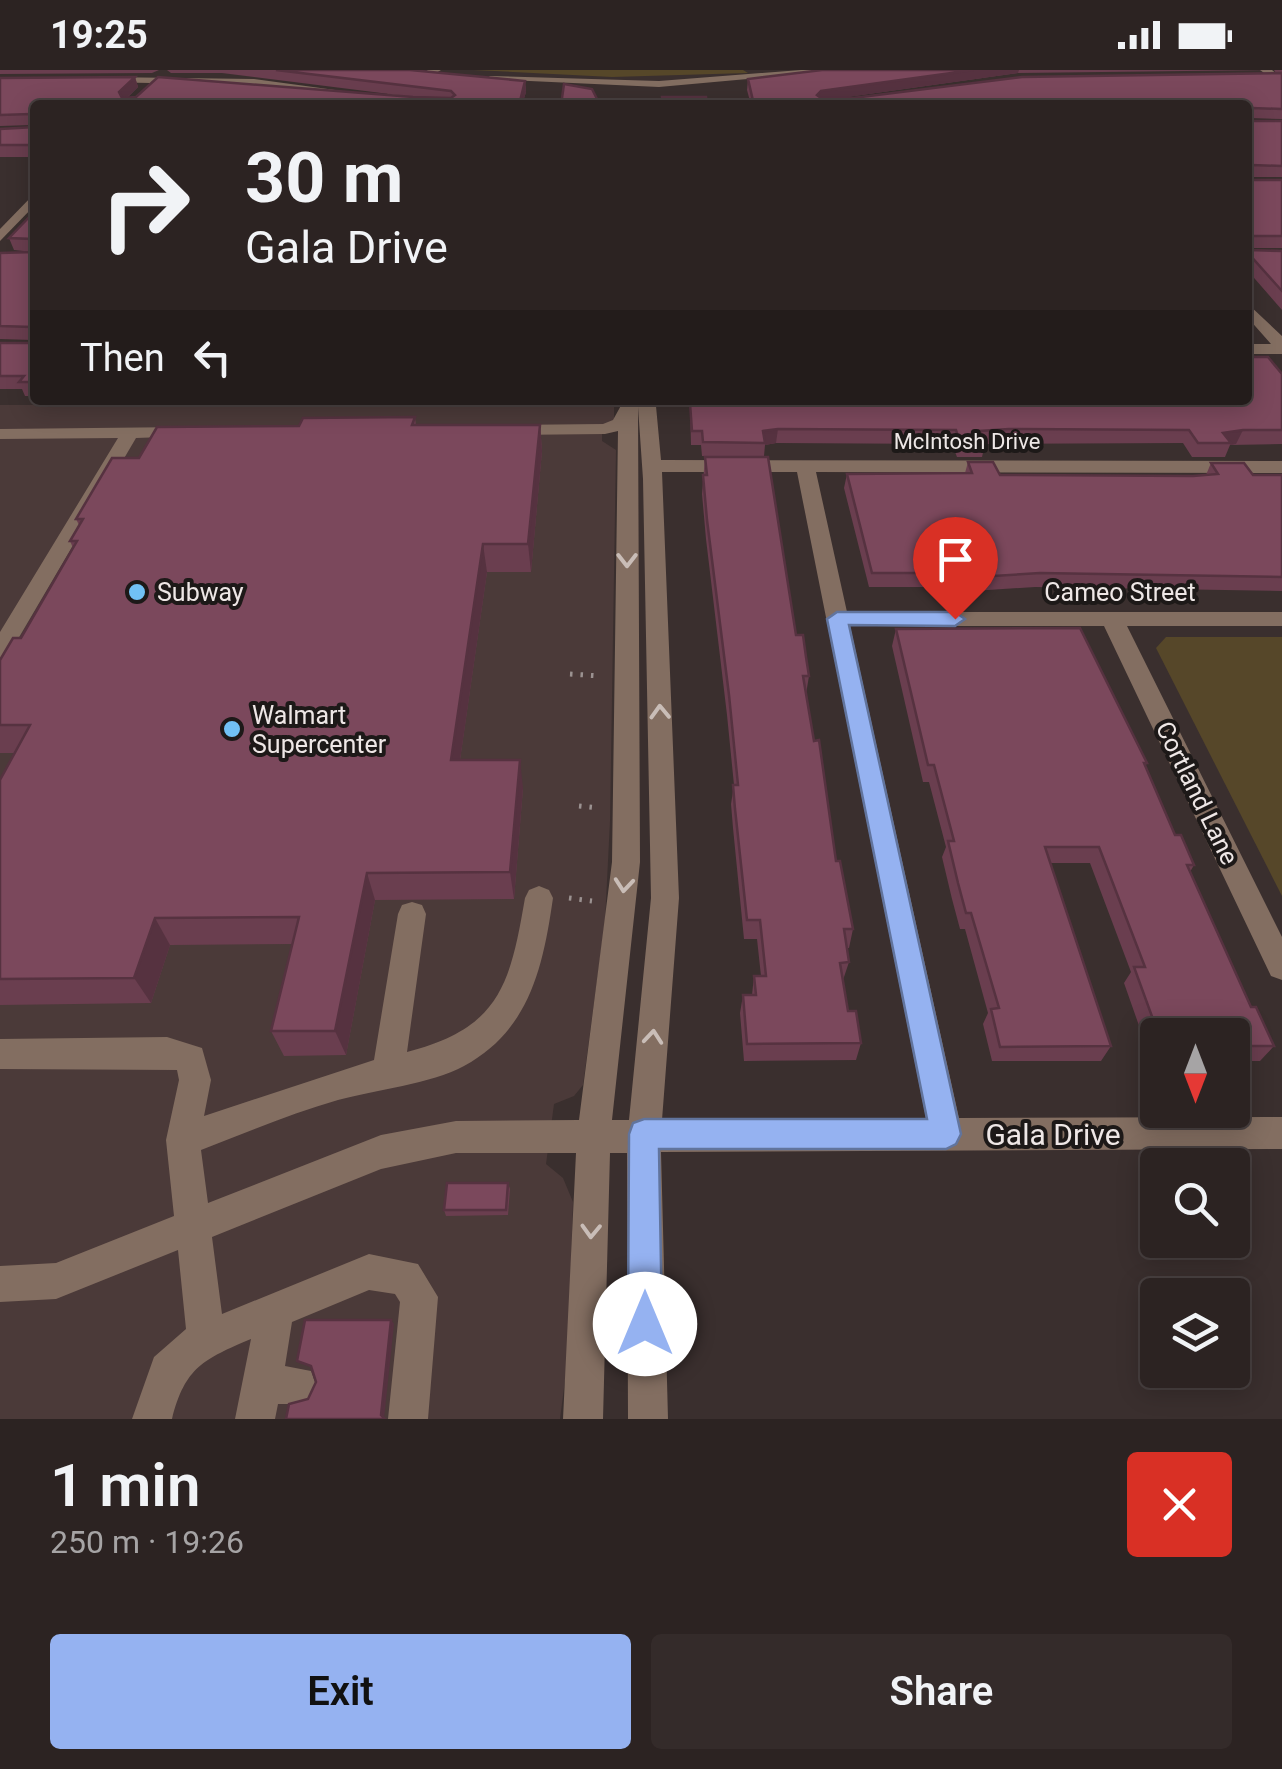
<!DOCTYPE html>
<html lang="en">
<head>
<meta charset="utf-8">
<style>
  :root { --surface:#2c2322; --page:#342b2a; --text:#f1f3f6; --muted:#a6a4a5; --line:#484040; --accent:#95b2f1 }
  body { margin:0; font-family:Roboto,sans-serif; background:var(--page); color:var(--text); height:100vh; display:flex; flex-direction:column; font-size:38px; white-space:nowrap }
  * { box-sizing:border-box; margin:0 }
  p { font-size:32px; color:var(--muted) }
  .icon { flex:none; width:55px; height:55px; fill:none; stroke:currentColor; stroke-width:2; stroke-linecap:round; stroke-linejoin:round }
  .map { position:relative; height:1349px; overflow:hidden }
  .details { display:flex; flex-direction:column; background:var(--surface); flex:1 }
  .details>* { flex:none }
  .guide { position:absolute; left:30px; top:30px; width:1222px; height:305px; border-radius:10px; box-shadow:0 5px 25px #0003,0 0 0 2px var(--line); background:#2c2322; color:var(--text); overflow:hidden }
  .needle { width:65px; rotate:180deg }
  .controls { position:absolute; left:1140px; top:948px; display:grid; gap:20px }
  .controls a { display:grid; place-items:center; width:110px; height:110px; border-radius:10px; background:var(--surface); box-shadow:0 5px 25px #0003,0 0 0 2px var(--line); font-size:50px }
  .pin { position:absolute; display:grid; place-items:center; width:85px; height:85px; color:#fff; margin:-102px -42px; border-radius:50% 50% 50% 0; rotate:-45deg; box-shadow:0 0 10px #0007 }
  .pin .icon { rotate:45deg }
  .me { position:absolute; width:110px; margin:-55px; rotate:0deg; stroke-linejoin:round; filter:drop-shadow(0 0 8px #0008) }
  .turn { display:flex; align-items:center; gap:35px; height:210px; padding:0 50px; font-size:45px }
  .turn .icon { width:130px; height:130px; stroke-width:2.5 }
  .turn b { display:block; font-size:70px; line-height:85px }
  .then { display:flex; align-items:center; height:95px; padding:0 50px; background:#0003; gap:20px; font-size:38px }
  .round { display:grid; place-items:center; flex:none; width:105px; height:105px; border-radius:10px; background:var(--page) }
  .overview { display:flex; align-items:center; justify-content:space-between; height:170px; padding:0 50px }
  h1 { font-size:60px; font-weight:600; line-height:75px }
  .action { display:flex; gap:20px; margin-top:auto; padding:20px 50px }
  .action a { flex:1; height:115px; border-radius:10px; background:var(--accent); color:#111; font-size:40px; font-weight:600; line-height:115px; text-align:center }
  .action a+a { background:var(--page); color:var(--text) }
  .status { display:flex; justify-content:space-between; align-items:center; height:70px; padding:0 50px; background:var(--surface); direction:ltr }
  .status svg { height:28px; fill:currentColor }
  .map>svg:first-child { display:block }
  .built { fill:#4b3a39 }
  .green { fill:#564729 }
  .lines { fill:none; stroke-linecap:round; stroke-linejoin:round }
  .path { stroke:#9b9291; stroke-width:5; stroke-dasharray:2.5 8; stroke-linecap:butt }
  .minor { fill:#836e61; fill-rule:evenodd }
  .wall { fill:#6a3e4f; fill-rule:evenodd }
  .shaded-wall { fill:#563240 }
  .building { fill:#7b485c; stroke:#563240; stroke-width:2.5 }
  .oneway { stroke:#c9bdb7 }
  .route { fill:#95b2f1; stroke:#61749d; stroke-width:2.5 }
  .poi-dot { fill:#71c1f5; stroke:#1d1918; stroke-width:4 }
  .labels { text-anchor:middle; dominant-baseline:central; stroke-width:8; stroke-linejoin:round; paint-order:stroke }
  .far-street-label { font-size:22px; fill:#eee7e6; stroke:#1d1918 }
  .poi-label { font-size:25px; fill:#eee7e6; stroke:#1d1918; text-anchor:start }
  .street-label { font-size:25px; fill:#eee7e6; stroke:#1d1918 }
  .near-street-label { font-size:30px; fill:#eee7e6; stroke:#1d1918 }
</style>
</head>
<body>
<div class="status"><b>19:25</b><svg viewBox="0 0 49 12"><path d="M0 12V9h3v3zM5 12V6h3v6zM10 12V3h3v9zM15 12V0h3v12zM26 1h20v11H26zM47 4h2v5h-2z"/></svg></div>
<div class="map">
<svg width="1282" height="1349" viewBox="0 0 1282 1349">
  <rect width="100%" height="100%" fill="#3a2f2e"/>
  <path class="built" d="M0,335H614V353L602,358V371L616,380L610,751L605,851L583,1015L574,1026L554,1034L546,1094L563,1108L573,1132L568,1287L560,1349H0Z"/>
  <g class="green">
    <path d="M473,0H743L748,3L612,7Z"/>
    <path d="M1166,567H1282V826L1156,578Z"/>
  </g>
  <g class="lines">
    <g class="path">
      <path d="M570,604L600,606"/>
      <path d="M579,736L598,738"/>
      <path d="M569,828L592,831"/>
    </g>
    <g class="minor">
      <path d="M428,0H441L382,35H368Z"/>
      <path d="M801,0H846L659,17L485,9L490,6L659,11Z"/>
      <path d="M1260,0H1272L1282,8V16Z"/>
      <path d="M103,7L254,9L372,25L367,28L254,15L99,12Z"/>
      <path d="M35,123V135L0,171V159Z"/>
      <path d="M1248,234L1282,266V284H1248V274H1271L1248,248Z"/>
      <path d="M624,330H651L656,336L661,390L1282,391V403L816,402L847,542H1282V556H1127L1282,867V910L1271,906L1104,556H850L959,1048L1282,1047V1079L661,1082L668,1349H628L627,1083H610L603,1349H563L576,1083H456L381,1099L212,1167L222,1244L369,1184L418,1194L438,1227L428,1349H388L400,1232L395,1224L369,1220L292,1252L285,1296L311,1301L316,1315L311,1329L297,1334H278L275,1349H235L251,1269C204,1289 185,1297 172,1349H132L154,1287L186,1259L178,1180L56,1229L0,1232V1196L56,1193L174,1146L166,1070L179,1010L177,1000L0,999V969L167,967L202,978L211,1010L204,1046L374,990L398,844L402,835L412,832L422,835L426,844L407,982C500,958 510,915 525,828L529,820L539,816L549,820L553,828C543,897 530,960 464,996C431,1014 375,1020 338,1030C292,1043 246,1063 201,1080L208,1133L381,1065L456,1051L579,1050L612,792L618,361L605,364L506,365L497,360L506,355L603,354L613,350ZM638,337L643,409L651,828L629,1050H612L640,792ZM662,402H797L926,1048L662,1050L679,828Z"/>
      <path d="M186,357L192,358V366L136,368L8,586L0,589V562L118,368L0,369V359Z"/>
    </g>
  </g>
  <g class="wall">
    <path d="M0,0H159L152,3L0,4Z"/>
    <path d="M167,0H410L525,11L526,22L522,35H35V87H0V59L34,57L33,55L0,56V8L135,7L138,17L127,28H421L222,3H171Z"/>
    <path d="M822,0H1282V49L1249,48L1252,51H1282V107H1249L1252,110H1282V178H1250V180L1282,181V240L1248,201V35H751L747,20L748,9ZM1274,0L1276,3L840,28L1018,3Z"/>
    <path d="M35,141V326H25L22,319H0V273H29L32,270L0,269V183L33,182L14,180L9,168Z"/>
    <path d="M1254,287L1282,304V374L1230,375L1225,387H1192L1183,373L985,374L982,387H957L952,374L776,373L765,375L764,386H702L701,375H691L690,333L1248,330Z"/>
    <path d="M415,347L416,355H540L542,381L531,502H487L460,690L523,718L514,829L375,830L346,985L284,986L271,961L292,874L170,875L151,933L0,935V710L15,683H0V590L21,568L73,478L70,471L79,455L76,449L139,388L299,356Z"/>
    <path d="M705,387L796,565L809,606L806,624L814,671L836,791L853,859L849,878H847L849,892L843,910L848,941L861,973L856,990L744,991L740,943L743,925H752L754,906H761L757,869H744L733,758L731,734L734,715L727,645L706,469L702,424Z"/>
    <path d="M968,392L1000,405L1193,406L1206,405L1211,393L1253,405H1282V521L1035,517L973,521L972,517H869L844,418L847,404L965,403Z"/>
    <path d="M896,559L1147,693L1145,697L1175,765L1194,795L1190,802L1251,937L1274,976L1260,991H1232V965H1158V969L1157,967H1143L1124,913L1131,902L1090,793H1050L1111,976L1101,991H992L983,954L988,943L965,859H960L952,829L942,787L946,777L929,712H923L892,576Z"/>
    <path d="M508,1113L510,1119L508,1145L446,1146L444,1140Z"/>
  </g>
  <g class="shaded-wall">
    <path d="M973,0H1019L1018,3L819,31L817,25L821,21Z"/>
    <path d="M135,7L138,17L122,32L119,22Z"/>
    <path d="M525,11L526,22L522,35H519Z"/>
    <path d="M540,355L542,381L531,502L528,474Z"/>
    <path d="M778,359L776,373L765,375L763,361Z"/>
    <path d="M1243,360L1236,374L1230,375L1231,373L1223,363Z"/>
    <path d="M483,474L487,502L456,718L451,690Z"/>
    <path d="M520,690L523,718L514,829L510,802Z"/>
    <path d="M367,803L375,830L346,985L335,961Z"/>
    <path d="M155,848L170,875L151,933L134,908Z"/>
    <path d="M391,1250L394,1254L384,1349L381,1345Z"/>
  </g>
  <g class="building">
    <path d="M276,0H410L525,11L519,35H35V75H0V59L34,57L31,44L0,45V8L135,7L119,22L122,28L136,27L158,7L413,27L451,28L455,25L451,21Z"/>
    <path d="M822,0H973L821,21L817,25L821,28H853L1022,7L1282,3V39L1252,38L1248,47L1252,51H1282V96L1252,95L1249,107L1252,110H1282V166H1253L1249,170L1250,180L1282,181V221L1248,183V35H754L748,9Z"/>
    <path d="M564,14L592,19L600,35H561Z"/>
    <path d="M662,27H706L707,35H663Z"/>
    <path d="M35,141V312H19L24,306H0V273H29L33,270L32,257L0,256V183L33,182V169L9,168Z"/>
    <path d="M1248,280L1254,287H1268L1282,304V360H1243L1223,363L1231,373H1198L1189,360L1009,359L980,361L985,373H960L956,360L778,359L763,361L765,373L703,372L702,361H692L690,333H706V330H1248Z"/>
    <path d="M415,347L412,355H540L528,474H483L451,690H520L510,802L367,803L335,961H271L299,847L155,848L134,908L0,909V710L30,655H0V590L13,568H21L77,471H70L83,449H76L112,388H139L157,357L299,356L303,348Z"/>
    <path d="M705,387H768L796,565H803L806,587L809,606H803L814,671L819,670L836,791H840L853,859H844L849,892L840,893L848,941H856L861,973L747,974L743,925H756L754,906H766L760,850H747L735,739L733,715H738L729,625L707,450L703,405H707Z"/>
    <path d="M968,392H993L1000,405L1193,406L1218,404L1211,393H1244L1253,405H1282V507L1040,503L977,507L976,503H872L847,404L972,403Z"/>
    <path d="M1080,558L1147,693H1144L1175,765H1181L1194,795H1187L1251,937H1256L1274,976H1232V965H1173L1168,952H1154L1134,897H1145L1099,777H1045L1111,976L1000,977L991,939L999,938L971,843H966L958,813L948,771H954L934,695H928L896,559Z"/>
    <path d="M447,1113H508L506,1140H444Z"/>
    <path d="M305,1250H391L381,1345L385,1349H286L289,1334L308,1329L316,1312L311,1296L297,1291Z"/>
  </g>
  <defs><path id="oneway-chevron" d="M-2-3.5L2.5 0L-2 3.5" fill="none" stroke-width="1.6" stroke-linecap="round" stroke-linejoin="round" transform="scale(2.5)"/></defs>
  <g class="oneway">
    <use href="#oneway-chevron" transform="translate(627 490) rotate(90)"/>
    <use href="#oneway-chevron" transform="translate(660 642) rotate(-92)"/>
    <use href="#oneway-chevron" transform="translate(624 815) rotate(95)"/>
    <use href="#oneway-chevron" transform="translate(653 967) rotate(-85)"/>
    <use href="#oneway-chevron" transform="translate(591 1161) rotate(92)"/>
  </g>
  <path class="route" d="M837,542H955L965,549L955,556L849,555L961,1064L956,1074L946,1079H659L662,1254L657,1267L645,1272L633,1267L628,1254L629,1064L633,1053L644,1049H927L827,549Z"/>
  <g class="poi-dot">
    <circle cx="137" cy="522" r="10"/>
    <circle cx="232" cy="659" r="10"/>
  </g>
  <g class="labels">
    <g class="far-street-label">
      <text x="967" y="371">McIntosh Drive</text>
    </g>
    <g class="poi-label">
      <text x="157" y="522">Subway</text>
      <text x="252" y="645">Walmart<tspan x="252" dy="29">Supercenter</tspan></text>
    </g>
    <g class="street-label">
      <text x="1120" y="522">Cameo Street</text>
      <text transform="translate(1197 723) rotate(64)">Cortland Lane</text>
    </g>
    <g class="near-street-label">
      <text x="1053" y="1064">Gala Drive</text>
    </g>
  </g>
</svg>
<div class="controls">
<a><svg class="needle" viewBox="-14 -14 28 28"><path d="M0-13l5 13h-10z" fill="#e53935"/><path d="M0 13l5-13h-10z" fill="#a6a4a5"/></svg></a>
<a><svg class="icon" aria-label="search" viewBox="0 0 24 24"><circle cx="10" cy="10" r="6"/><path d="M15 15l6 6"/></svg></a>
<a><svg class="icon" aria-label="layers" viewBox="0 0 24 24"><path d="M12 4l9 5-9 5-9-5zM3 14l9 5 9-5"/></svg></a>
</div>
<div class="pin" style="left:955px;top:549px;background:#d93025"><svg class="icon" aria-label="arrive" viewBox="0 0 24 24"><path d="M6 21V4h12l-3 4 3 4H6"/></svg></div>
<svg class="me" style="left:645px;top:1254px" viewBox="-20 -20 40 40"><circle r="19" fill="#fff"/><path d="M0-13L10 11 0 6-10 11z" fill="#95b2f1"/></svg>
<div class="guide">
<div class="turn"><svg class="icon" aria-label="right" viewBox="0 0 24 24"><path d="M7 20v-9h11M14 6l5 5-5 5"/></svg><div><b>30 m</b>Gala Drive</div></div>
<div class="then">Then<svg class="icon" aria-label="left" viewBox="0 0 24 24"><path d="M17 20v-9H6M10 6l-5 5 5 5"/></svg></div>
</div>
</div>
<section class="details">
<div class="overview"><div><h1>1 min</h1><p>250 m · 19:26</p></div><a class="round" style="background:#d93025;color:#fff"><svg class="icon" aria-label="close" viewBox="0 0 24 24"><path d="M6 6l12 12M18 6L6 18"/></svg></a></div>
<div class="action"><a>Exit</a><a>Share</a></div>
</section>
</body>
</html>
